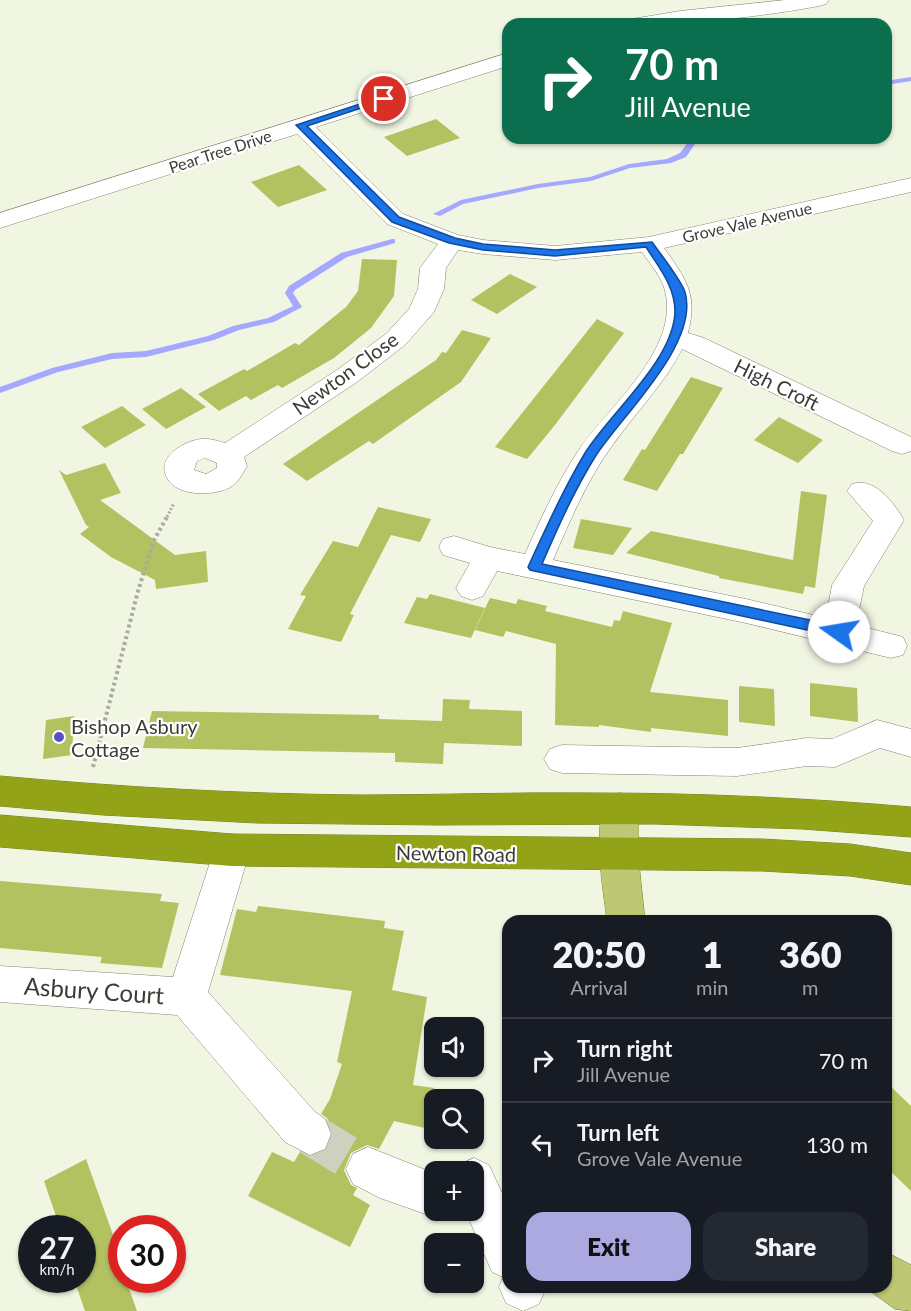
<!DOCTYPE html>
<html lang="en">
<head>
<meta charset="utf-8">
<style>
  :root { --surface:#171b24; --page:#242831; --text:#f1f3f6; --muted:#9ea1a6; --line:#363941; --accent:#aca9e1 }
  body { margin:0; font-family:Lato,sans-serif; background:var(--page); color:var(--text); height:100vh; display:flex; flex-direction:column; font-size:22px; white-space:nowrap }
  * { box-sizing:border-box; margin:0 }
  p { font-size:20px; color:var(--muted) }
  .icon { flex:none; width:33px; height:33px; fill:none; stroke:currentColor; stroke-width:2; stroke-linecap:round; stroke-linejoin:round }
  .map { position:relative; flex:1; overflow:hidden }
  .details { position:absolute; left:502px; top:915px; width:390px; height:378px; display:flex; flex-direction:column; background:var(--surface); border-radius:18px; box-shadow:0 2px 4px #0004 }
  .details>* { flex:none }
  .banner { position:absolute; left:502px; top:18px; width:390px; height:126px; border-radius:18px; box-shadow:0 2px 4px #0004; background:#0b6e4f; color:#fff; overflow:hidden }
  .controls { position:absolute; left:424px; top:1017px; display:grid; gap:12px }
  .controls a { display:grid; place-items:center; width:60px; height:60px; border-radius:12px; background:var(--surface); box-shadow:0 2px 4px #0004; font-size:30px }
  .speed { position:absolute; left:18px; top:1215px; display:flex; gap:12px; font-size:30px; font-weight:700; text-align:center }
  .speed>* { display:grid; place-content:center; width:78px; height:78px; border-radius:50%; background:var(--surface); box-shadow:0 2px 4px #0004; line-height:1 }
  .speed small { font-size:15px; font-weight:400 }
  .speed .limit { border:9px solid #d22; background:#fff; color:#111 }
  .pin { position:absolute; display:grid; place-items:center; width:51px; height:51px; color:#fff; margin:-26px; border:3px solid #fff; border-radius:50%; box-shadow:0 2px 6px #0007 }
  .me { position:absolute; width:66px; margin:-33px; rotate:283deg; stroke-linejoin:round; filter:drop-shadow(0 0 4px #0008) }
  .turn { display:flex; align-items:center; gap:21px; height:126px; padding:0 24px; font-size:27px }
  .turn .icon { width:78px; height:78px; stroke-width:2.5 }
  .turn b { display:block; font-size:42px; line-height:51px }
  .eta { display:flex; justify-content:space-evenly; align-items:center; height:102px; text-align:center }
  .eta b { font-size:36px; font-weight:800; line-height:42px }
  .primary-button { display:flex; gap:12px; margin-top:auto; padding:12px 24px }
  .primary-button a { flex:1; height:69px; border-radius:18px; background:var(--accent); color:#111; font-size:24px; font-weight:800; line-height:69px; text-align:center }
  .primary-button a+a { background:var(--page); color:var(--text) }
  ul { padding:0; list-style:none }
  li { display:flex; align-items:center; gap:18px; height:84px; padding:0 24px; border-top:2px solid var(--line) }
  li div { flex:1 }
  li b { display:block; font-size:22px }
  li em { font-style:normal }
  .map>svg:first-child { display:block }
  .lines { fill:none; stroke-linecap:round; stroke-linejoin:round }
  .stream { fill:#a5a8ff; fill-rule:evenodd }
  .building { fill:#b2c261 }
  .minor-tunnel { stroke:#cdd1bf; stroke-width:42; stroke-dasharray:42 21; stroke-linecap:butt }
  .minor-casing { stroke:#808472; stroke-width:1 }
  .major-casing { stroke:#747f22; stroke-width:1 }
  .highway-casing { stroke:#747f22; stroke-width:1 }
  .path-far1 { stroke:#a7ab9c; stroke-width:3; stroke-dasharray:2 2; stroke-linecap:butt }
  .path { stroke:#a7ab9c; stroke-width:4; stroke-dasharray:3 3; stroke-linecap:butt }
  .minor { fill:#fff; fill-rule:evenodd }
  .major { fill:#bec874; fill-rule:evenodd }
  .highway { fill:#93a318; fill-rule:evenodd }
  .route { fill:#1a73e8; stroke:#114b97; stroke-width:1.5 }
  .poi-dot { fill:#584fc7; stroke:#fff; stroke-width:2 }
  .labels { text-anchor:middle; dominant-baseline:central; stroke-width:4.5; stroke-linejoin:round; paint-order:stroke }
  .far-street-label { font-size:16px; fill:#3b3c35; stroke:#fff }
  .street-label { font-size:20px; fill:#3b3c35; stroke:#fff }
  .poi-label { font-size:20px; fill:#3b3c35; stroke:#fff; text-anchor:start }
  .near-street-label { font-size:24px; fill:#3b3c35; stroke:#fff }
</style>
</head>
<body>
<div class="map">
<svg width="911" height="1311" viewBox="0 0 911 1311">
  <rect width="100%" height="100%" fill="#f1f6e2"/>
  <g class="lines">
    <g class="stream">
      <path d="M911,77V81L886,85V81Z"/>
      <path d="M691,138H699L686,157L671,163L630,168L591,181L538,188L463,204L440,216L433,214L461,200L538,184L590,177L629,164L667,159L680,153Z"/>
      <path d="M392,239H395V243L347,257L295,290L293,293L302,307L274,322L239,330L214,340L146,357L112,359L58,372L0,393V387L52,368L112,353L146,351L208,336L233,326L268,318L293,306L285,293L289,286L341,253Z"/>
    </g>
  </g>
  <g class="building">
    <path d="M436,119L460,138L407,156L384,137Z"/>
    <path d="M299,165L327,190L278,207L251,182Z"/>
    <path d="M362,259L397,260L394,296L371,328L334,358L282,388L278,385L251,400L246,396L219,411L198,394L244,369L247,371L295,343L299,345L346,307L358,291Z"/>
    <path d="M510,274L537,287L497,314L471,300Z"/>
    <path d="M597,319L624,333L555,425L527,459L495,447Z"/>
    <path d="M462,330L491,338L461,382L373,444L369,441L307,481L283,464L436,360L442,352L446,353Z"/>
    <path d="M691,377L723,388L683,454H680L657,491L623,480L642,449L645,450Z"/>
    <path d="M181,388L206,407L166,429L142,409Z"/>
    <path d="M122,406L146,425L105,448L81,427Z"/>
    <path d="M779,417L823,440L798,463L754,440Z"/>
    <path d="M105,463L121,493L100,500L175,555L206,551L208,582L156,589L155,580L111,557L80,534L89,527L86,525L59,470L66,475Z"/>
    <path d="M801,491L827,495L815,588L805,586L803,594L719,578V576L626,553L651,531L793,560Z"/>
    <path d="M378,507L431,519L420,542L391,535L350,614L354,615L341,642L288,629L306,596L300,595L333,541L358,547Z"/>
    <path d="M581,519L632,528L613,555L573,548Z"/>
    <path d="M430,594L485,608L471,638L404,623L417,597L427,599Z"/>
    <path d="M490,598L516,604L518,599L547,606L545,611L612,627L614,620L620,621L623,611L672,623L650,692L728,700V736L651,728V732L599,725V727L555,725L556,644L506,631L503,637L475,630Z"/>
    <path d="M810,683L857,688L858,722L810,716Z"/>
    <path d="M739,686L774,689L775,726L739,722Z"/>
    <path d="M443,699L470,700L469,709L522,711V746L444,743L443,764L395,762V753L143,748L152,711L379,715V719L442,721Z"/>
    <path d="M74,716L72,755L43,759L46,720Z"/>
    <path d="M0,881L162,894L160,901L179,903L162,968L100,963L102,957L0,948Z"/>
    <path d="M258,906L385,921L384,928L404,931L392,990L427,997L413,1085L434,1088L425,1128L394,1121L379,1149L367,1145L351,1153L344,1170L351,1185L357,1188L353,1195L370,1205L350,1247L248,1196L272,1152L294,1162L300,1152L311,1157L327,1150L333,1133L327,1118L321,1114L330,1099L342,1064L337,1062L352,991L220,975L237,909L256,912Z"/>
    <path d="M886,1082L911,1106V1191L886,1167Z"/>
    <path d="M86,1159L117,1246L115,1247L122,1265V1280H126L137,1311H85L76,1285L82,1282V1228H60L44,1181Z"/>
  </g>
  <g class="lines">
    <path class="minor-tunnel" d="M310,1134L368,1169"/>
    <g class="minor-casing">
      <g id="minor">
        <path d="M785,0H829L826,4L819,6C755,18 688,24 623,24L626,20L680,11Z"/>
        <path d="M508,53V66L316,127L403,214L458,235L483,240L555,246L649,237L911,178V192L664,248C686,279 698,294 688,333L704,338L911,437V451L902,454L892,451L682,349C664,385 635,413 612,446C587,480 570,521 553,560L746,599L826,618L832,585L873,521L847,491L852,484C874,477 893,501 904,520L864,586L856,625L903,637L907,646L903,655L891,658L746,623L497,571L483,596L472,600L461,596L456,588L470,563L443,555L439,547L443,539L454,536L490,547L525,554C541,518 558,481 580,448C609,407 680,348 665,291C662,277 650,264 642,252L555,260L483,254L458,250L446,268L444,289L434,312L405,345L357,382L244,457L247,466C242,475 238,483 229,488C212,496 175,497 166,476C157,456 186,440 202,439C209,438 218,441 225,443L337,370L387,333L409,309L418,289L420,268L438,244L387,224L297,134L0,228V213ZM205,458L217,463V468L206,474L194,470L197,461Z"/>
        <path d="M877,720L911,729V757L880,748L835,767L807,766L737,776L562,773L550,769L544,759L550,749L562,745L737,748L807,738L832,739Z"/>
        <path d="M232,834L245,839L250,850L208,992L315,1112L325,1119L331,1134L325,1149L310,1155L285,1142L177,1015L0,1002V966L173,977L214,850L219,839Z"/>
        <path d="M368,1147L431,1172H436L435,1210H446L431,1216L380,1198L353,1184L346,1169L353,1154Z"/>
        <path d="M474,1158L489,1165L508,1206V1287L546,1288L539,1304L523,1311L506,1303L499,1287L503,1277L492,1272L465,1210H474V1172H456L459,1165Z"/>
      </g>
    </g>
    <g class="major-casing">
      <g id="major">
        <path d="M620,793L633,797L638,808V855L645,921H607C603,886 592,829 607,797Z"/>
        <path d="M886,1252L911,1265V1311L895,1309L870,1291L868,1287H886Z"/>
      </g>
    </g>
    <g class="highway-casing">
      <g id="highway">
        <path d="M0,776C120,787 241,794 361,795C439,795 517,792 595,793C701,793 806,798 911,807V837L802,829L655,824L438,825L257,823L103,815L0,806Z"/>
        <path d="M0,815L232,834L762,839L850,844L911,853V885L850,876L762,871L232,866L0,847Z"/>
      </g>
    </g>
    <path class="path-far1" d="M167,517L174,503"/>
    <path class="path" d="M93,767L138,591L154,540L168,515"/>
    <use href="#minor" class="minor"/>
    <use href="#major" class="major"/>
    <use href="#highway" class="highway"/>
  </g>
  <path class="route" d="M381,97L388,99L307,126L399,217L455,238L483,244L555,250L652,242C660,253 681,280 685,292C700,344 621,416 595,457C574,491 558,527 542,564L839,626L843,628L845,632L843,635L839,637L530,570L528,567C546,528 563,490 585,453C610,413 673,361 675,312C675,286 659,268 646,247L555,256L483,250L449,243L392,222L296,125Z"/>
  <circle class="poi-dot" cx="59" cy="737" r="6"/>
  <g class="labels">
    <g class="far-street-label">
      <text transform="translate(220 151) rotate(-18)">Pear Tree Drive</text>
      <text transform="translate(747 222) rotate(-13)">Grove Vale Avenue</text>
    </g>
    <g class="street-label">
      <text transform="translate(345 373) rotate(-36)">Newton Close</text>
      <text transform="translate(777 384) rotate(26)">High Croft</text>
      <text transform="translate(456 853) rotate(1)">Newton Road</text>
    </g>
    <g class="poi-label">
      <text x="71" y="726">Bishop Asbury<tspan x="71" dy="23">Cottage</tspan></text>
    </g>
    <g class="near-street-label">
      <text transform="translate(94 990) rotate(4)">Asbury Court</text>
    </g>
  </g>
</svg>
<div class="controls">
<a><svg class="icon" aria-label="sound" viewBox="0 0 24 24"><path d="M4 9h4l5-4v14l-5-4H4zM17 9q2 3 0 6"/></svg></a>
<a><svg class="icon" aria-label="search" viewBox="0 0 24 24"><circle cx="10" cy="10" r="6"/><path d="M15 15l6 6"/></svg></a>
<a>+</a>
<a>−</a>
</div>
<div class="speed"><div>27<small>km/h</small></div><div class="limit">30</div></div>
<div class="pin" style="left:384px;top:99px;background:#d93025"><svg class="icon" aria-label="arrive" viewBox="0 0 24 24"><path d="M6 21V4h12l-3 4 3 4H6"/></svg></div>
<svg class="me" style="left:839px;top:632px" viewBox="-20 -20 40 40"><circle r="19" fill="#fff"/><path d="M0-13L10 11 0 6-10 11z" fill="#1a73e8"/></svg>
<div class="banner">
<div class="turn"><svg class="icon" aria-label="right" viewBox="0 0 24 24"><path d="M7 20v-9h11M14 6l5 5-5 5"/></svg><div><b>70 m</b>Jill Avenue</div></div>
</div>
<section class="details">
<div class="eta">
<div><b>20:50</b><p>Arrival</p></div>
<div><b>1</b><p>min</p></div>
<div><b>360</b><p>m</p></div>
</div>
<ul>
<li><svg class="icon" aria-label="right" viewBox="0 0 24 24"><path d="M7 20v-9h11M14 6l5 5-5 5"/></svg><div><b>Turn right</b><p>Jill Avenue</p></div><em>70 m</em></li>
<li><svg class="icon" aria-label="left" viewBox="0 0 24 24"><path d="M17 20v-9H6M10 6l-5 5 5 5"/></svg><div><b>Turn left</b><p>Grove Vale Avenue</p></div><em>130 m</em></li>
</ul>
<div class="primary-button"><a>Exit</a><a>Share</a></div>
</section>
</div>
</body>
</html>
